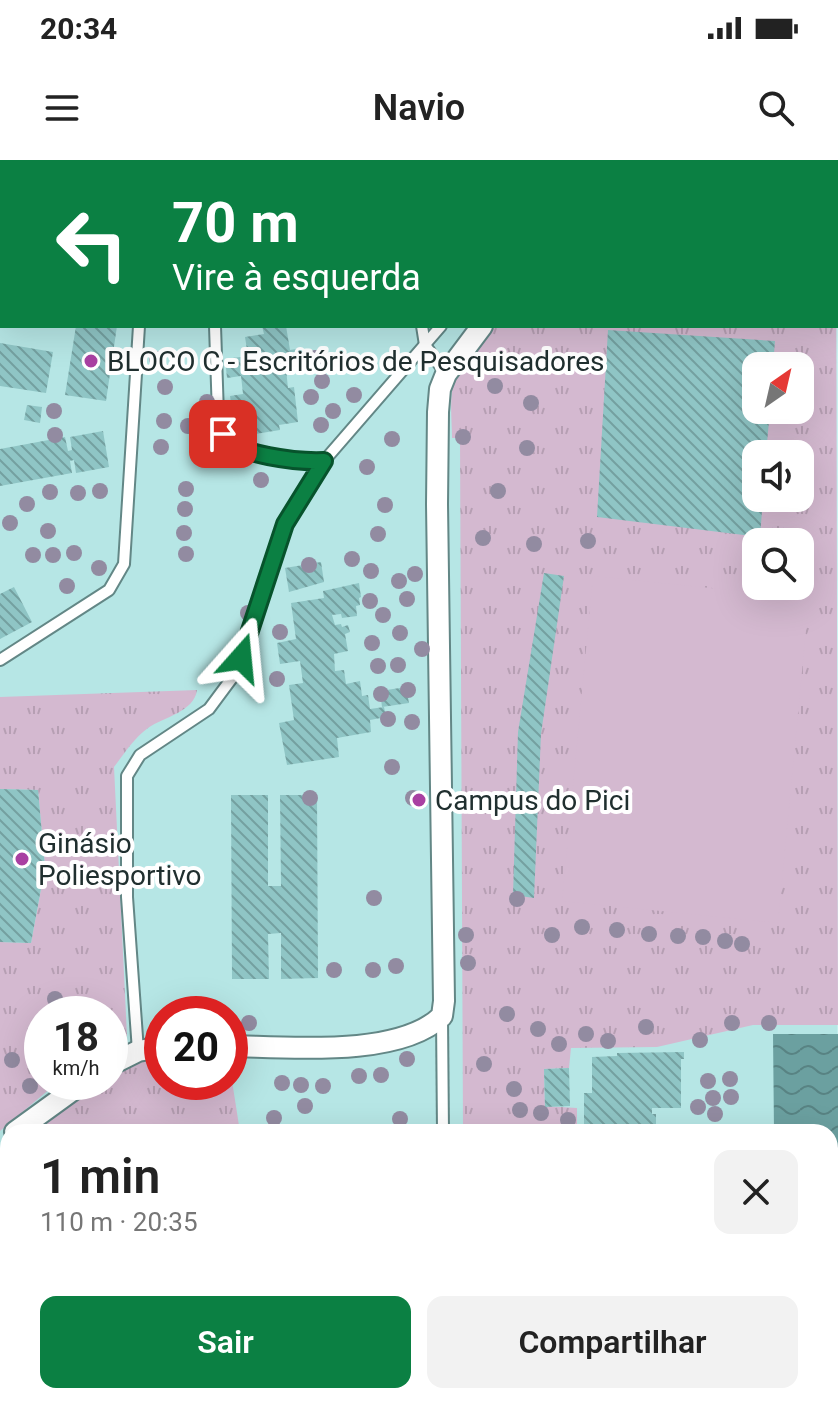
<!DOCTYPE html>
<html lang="pt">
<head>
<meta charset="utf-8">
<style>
  :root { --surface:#fff; --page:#f2f2f2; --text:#222; --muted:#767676; --accent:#0b8043 }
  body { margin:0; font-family:Roboto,sans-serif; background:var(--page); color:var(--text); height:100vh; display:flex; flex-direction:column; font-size:30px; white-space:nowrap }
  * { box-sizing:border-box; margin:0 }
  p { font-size:26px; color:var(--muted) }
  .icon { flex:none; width:44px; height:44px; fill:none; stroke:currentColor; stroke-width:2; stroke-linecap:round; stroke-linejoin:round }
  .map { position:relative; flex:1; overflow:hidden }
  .panel { position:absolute; left:0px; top:964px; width:838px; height:280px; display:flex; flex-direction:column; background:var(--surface); border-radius:24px 24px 0 0; box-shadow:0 8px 32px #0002 }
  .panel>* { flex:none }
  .top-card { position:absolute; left:0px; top:0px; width:838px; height:168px; box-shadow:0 8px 32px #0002; background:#0b8043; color:#fff; overflow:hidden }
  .needle { width:52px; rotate:34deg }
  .fabs { position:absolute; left:742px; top:192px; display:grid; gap:16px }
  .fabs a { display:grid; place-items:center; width:72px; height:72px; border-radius:16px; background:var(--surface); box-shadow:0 8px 32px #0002; font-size:40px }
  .speed { position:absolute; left:24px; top:836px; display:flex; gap:16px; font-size:40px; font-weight:700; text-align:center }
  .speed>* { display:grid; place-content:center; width:104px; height:104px; border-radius:50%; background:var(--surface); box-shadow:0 8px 32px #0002; line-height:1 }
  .speed small { font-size:20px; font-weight:400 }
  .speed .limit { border:12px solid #d22; background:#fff; color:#111 }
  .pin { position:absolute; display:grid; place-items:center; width:68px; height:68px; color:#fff; margin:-34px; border-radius:16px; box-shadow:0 4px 12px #0006 }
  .me { position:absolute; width:88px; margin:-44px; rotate:18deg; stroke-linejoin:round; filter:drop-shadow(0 0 6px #0008) }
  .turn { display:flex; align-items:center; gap:28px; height:168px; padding:0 40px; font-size:36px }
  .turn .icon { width:104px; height:104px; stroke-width:2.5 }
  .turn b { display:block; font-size:56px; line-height:68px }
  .round { display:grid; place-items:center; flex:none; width:84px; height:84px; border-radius:16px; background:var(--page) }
  .headline { display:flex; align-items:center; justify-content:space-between; height:136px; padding:0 40px }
  h1 { font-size:48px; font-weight:600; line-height:60px }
  .action { display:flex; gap:16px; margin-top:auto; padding:16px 40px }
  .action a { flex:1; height:92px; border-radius:16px; background:var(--accent); color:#fff; font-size:32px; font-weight:600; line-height:92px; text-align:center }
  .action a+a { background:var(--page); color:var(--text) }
  .status { display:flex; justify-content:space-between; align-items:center; height:56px; padding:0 40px; background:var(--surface); direction:ltr }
  .status svg { height:22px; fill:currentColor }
  header { display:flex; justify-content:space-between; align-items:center; height:104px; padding:0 40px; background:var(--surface); font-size:36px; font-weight:600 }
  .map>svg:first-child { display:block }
  .built { fill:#b6e6e5; fill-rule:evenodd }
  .grass { fill:url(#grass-tufts); fill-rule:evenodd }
  .pitch { fill:#d4b9d0 }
  .water { fill:url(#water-waves) }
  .building { fill:url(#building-back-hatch) }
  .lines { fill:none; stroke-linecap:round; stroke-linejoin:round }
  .service-casing { stroke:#638786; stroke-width:14 }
  .minor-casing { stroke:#638786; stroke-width:24 }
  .path { stroke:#819d9d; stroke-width:4; stroke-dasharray:6 4; stroke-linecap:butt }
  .service { stroke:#fff; stroke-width:10 }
  .minor { stroke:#fff; stroke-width:20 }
  .tree { fill:#928ba1 }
  .route-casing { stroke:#07532c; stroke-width:20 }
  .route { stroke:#0b8043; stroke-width:14 }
  .poi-dot { fill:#a940a2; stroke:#fff; stroke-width:3 }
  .labels { text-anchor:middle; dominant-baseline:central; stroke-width:8; stroke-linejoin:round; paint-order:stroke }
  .poi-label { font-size:28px; fill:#202f2f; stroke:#fff; text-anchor:start }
</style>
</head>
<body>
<div class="status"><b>20:34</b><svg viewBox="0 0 49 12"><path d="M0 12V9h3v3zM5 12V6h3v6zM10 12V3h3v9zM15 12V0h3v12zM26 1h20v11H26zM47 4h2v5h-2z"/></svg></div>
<header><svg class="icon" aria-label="menu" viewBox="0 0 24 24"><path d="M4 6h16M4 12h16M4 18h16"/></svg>Navio<svg class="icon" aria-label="search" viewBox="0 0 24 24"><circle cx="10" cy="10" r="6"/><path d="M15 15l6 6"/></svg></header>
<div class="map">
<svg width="838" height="1244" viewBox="0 0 838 1244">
  <defs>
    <pattern id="grass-tufts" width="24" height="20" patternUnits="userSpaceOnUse" patternTransform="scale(2)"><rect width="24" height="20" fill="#d4b9d0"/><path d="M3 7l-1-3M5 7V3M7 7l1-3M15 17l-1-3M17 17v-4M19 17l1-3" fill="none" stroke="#b69fb3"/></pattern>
    <pattern id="water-waves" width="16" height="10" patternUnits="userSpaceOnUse" patternTransform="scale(2)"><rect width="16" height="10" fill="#6ba0a0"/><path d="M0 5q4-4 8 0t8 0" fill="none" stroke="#588383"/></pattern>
    <pattern id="building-back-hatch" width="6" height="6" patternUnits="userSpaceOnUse" patternTransform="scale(2)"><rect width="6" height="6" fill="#8fc5c5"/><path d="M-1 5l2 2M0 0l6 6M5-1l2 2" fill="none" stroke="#74a0a0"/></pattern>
  </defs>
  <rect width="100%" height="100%" fill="#ccf3f2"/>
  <path class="built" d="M0,0H830V2H2V166H836V39L838,1244H0ZM756,206H800V250H756ZM756,294H800V338H756ZM756,382H800V426H756ZM42,854H110V922H42ZM162,854H230V922H162ZM8,972H830V1236H8Z"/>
  <g class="grass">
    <path d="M836,39L838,865H753L657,887L571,888L569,908L544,909L545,946L577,948V972H463L460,278H452C452,263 450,246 452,231C455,209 479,181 495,166H836ZM756,206H800V250H756ZM756,294H800V338H756ZM756,382H800V426H756Z"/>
    <path d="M197,530C194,552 164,557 148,568C134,578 124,594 114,607L127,876L110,887V854H42V922H58L0,971V782L31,783L45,707L38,630L0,629V537Z"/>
    <path d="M162,896V922H230V908L240,972H33L97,922H110V914L137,901Z"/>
    <path d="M8,992V1236H502V1244H0V999Z"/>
    <path d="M830,1152H838V1244H793L776,1236H830Z"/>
  </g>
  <path class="pitch" d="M593,416L809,438L778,763L562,741Z"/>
  <path class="water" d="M773,874H838V1032H830V972H774Z"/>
  <g class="building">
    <path d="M76,166H117L106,241L65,235Z"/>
    <path d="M262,166H286L290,190L302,188L305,206L286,209L288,228L294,227L298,262L279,265L280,270L236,277L230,236L243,234L241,216L227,218L225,199L248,196L245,177L264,174Z"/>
    <path d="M608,170L775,181L773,206H756V250H770L766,294H756V338H763L760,377L597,357Z"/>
    <path d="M0,183L53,192L46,233L0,226Z"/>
    <path d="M27,245L42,247L40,263L24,260Z"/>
    <path d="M103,271L109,307L76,313L74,300L70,301L72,313L0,326V289L65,277L68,291L72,290L70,277Z"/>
    <path d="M321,402L324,422L289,432L285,408Z"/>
    <path d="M544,413L564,416L541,574L534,738L513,735L518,572Z"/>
    <path d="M359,423L361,437L359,438L360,445L356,446L357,456L342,458L341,454L332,455L335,465L341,464L342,467L348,465L350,472L345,474L348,491L334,494L335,511L344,510L346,524L360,521L362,536L368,535L370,549L384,547L386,557L370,560L371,572L337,578L339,597L287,605L279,563L294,560L289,525L303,523L300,501L280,504L277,483L296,479L291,443L324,438L323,431Z"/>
    <path d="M14,427L32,462L0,479V434Z"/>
    <path d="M406,527L409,543L382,547L380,531Z"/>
    <path d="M0,629L38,630L45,707L31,783L0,782Z"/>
    <path d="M231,635H268V726H281L280,635H317L318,818L281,819V773L268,774L269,819H232Z"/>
    <path d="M684,892V899H681V948H652V954H656V972H584V933H592V897L617,896V893Z"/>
    <path d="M569,908L570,946L545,947L544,909Z"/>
    <rect x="537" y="1236" width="49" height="8"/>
  </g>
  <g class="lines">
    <g class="service-casing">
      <g id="service">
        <path d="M386,0L388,2"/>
        <path d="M153,2V0"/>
        <path d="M618,2L621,0"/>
        <path d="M0,66L2,67"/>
        <path d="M215,166L218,255L226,281C249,297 296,302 324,301"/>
        <path d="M422,166L425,185L446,214"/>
        <path d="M0,500L109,430L124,404L139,166"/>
        <path d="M442,858L443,972"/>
        <path d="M138,891L127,737V616L140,595L209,549L235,514L273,395L285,364L302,332L324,301L441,166"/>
      </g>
    </g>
    <g class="minor-casing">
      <g id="minor">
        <path d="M712,2L713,0"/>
        <path d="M230,886C287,887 399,898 442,856L444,841L437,344L438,252L440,229L446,214L482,166"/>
        <path d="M110,905L138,891L162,887"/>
        <path d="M15,972L84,922"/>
      </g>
    </g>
    <g class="path">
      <path d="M0,1030H8"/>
      <path d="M0,1046L8,1040"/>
      <path d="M0,1242L1,1244"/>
    </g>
    <use href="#service" class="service"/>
    <use href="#minor" class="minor"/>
  </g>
  <g class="tree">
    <circle cx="315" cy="198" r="8"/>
    <circle cx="157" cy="199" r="8"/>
    <circle cx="322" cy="221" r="8"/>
    <circle cx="495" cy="226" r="8"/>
    <circle cx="165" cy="227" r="8"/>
    <circle cx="354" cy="235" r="8"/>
    <circle cx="311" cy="237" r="8"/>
    <circle cx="207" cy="242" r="8"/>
    <circle cx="531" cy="243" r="8"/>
    <circle cx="54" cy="251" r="8"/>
    <circle cx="333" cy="251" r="8"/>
    <circle cx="164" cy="261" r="8"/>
    <circle cx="321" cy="265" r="8"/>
    <circle cx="188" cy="266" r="8"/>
    <circle cx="55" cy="275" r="8"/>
    <circle cx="463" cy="277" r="8"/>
    <circle cx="392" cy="279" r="8"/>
    <circle cx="161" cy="287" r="8"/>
    <circle cx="527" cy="288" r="8"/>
    <circle cx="367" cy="307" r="8"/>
    <circle cx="261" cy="320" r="8"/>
    <circle cx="186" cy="329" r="8"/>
    <circle cx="100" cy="331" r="8"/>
    <circle cx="498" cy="331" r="8"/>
    <circle cx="50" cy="332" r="8"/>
    <circle cx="78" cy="333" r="8"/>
    <circle cx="27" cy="344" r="8"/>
    <circle cx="385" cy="345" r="8"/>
    <circle cx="185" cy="349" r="8"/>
    <circle cx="10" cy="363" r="8"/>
    <circle cx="48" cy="371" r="8"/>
    <circle cx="184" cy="373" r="8"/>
    <circle cx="378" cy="374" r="8"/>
    <circle cx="483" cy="378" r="8"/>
    <circle cx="588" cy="381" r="8"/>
    <circle cx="534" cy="384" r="8"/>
    <circle cx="74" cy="393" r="8"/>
    <circle cx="186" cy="394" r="8"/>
    <circle cx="33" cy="395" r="8"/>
    <circle cx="53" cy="395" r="8"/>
    <circle cx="352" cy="399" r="8"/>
    <circle cx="309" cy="405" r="8"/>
    <circle cx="99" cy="408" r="8"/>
    <circle cx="371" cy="411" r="8"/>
    <circle cx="415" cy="414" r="8"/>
    <circle cx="399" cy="421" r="8"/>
    <circle cx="67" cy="426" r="8"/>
    <circle cx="407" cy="439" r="8"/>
    <circle cx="370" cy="441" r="8"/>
    <circle cx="248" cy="453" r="8"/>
    <circle cx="383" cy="455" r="8"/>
    <circle cx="280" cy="472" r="8"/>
    <circle cx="400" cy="473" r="8"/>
    <circle cx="372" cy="483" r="8"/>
    <circle cx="422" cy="489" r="8"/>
    <circle cx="398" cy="505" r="8"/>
    <circle cx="378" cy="506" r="8"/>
    <circle cx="277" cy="519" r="8"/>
    <circle cx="408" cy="530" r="8"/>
    <circle cx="381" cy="534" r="8"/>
    <circle cx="388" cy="559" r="8"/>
    <circle cx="412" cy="562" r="8"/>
    <circle cx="392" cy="607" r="8"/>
    <circle cx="310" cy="638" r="8"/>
    <circle cx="413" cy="638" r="8"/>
    <circle cx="374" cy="738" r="8"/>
    <circle cx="517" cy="739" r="8"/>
    <circle cx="582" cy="767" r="8"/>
    <circle cx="617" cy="770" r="8"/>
    <circle cx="649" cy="774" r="8"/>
    <circle cx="466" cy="775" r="8"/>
    <circle cx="552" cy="775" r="8"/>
    <circle cx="678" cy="776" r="8"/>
    <circle cx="703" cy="777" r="8"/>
    <circle cx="725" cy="781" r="8"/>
    <circle cx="742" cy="784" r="8"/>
    <circle cx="468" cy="803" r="8"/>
    <circle cx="396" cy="806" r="8"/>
    <circle cx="334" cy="810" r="8"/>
    <circle cx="373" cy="810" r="8"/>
    <circle cx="55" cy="839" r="8"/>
    <circle cx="507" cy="854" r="8"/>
    <circle cx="249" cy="863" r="8"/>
    <circle cx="732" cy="863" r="8"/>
    <circle cx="769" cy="863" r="8"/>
    <circle cx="646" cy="867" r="8"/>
    <circle cx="538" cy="869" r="8"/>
    <circle cx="586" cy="874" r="8"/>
    <circle cx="700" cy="880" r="8"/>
    <circle cx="608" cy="881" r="8"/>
    <circle cx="559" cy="884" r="8"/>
    <circle cx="407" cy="899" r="8"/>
    <circle cx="12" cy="900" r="8"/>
    <circle cx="484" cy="904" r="8"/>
    <circle cx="381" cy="915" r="8"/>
    <circle cx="359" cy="916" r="8"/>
    <circle cx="730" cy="919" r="8"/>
    <circle cx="708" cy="921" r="8"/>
    <circle cx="282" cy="923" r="8"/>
    <circle cx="301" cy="925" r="8"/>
    <circle cx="30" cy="926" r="8"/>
    <circle cx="323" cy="926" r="8"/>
    <circle cx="514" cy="929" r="8"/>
    <circle cx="731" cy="937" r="8"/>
    <circle cx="713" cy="938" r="8"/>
    <circle cx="305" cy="946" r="8"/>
    <circle cx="698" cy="947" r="8"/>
    <circle cx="520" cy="950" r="8"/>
    <circle cx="541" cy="953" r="8"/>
    <circle cx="715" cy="954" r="8"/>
    <circle cx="274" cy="958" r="8"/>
    <circle cx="400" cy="959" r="8"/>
    <circle cx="568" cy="960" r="8"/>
  </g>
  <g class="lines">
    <g class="route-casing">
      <path id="route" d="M223,274C233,296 301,302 324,301L285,364L241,498"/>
    </g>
    <use href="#route" class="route"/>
  </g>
  <g class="poi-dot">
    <circle cx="91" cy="201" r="8"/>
    <circle cx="419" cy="640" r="8"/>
    <circle cx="22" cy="699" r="8"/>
  </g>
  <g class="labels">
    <g class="poi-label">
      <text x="107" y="201">BLOCO C - Escritórios de Pesquisadores</text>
      <text x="435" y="640">Campus do Pici</text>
      <text x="38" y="683">Ginásio<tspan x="38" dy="32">Poliesportivo</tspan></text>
    </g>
  </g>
</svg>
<div class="fabs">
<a><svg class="needle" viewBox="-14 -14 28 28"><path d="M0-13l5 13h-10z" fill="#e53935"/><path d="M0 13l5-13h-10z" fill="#767676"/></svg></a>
<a><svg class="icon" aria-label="sound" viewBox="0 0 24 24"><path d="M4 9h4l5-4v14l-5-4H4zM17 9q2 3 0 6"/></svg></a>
<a><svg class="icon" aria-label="search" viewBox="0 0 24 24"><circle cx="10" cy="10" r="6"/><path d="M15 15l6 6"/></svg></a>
</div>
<div class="speed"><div>18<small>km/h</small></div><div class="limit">20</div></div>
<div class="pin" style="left:223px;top:274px;background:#d93025"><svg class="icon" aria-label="arrive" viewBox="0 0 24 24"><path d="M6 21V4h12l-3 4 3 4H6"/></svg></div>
<svg class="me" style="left:241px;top:498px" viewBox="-20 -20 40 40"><path d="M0-17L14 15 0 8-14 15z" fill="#0b8043" stroke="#fff" stroke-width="4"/></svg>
<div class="top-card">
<div class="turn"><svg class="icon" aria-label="left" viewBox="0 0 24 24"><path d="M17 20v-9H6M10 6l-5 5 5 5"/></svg><div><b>70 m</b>Vire à esquerda</div></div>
</div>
<section class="panel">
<div class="headline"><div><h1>1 min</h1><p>110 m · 20:35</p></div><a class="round"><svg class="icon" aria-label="close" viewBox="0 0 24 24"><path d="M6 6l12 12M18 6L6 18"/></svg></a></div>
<div class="action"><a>Sair</a><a>Compartilhar</a></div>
</section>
</div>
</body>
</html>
